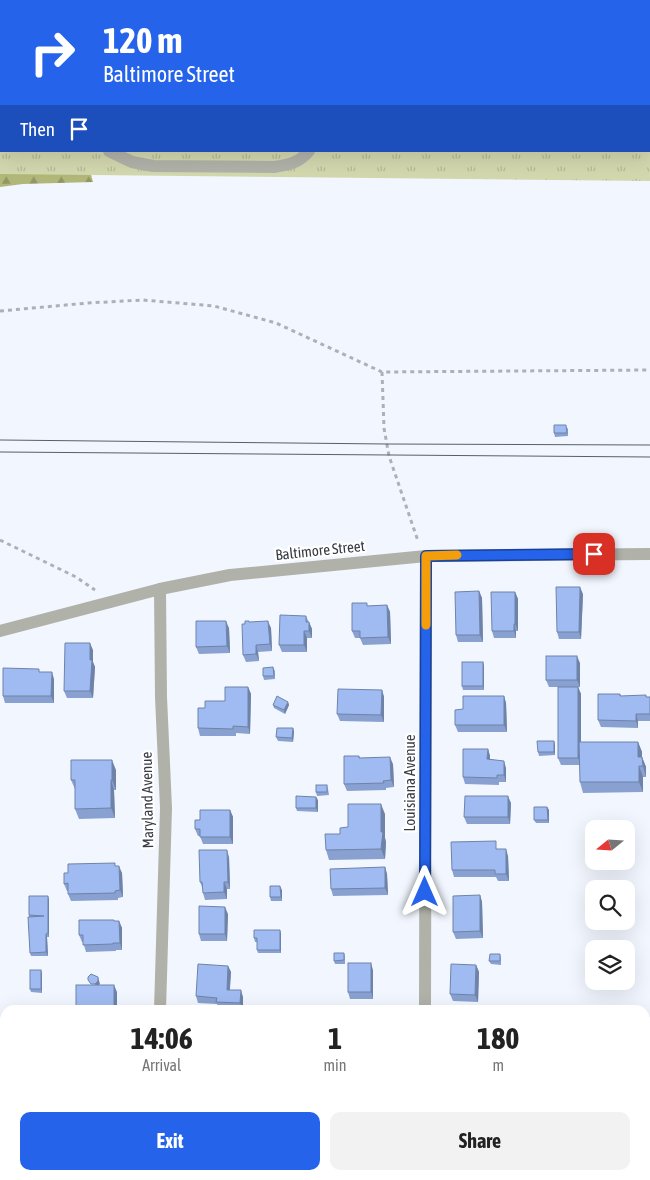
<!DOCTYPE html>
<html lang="en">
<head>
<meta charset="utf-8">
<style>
  :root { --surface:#fff; --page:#f2f2f2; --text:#222; --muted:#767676; --accent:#2563eb }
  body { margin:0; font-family:"Asap Condensed",sans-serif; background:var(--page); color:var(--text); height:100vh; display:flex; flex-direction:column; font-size:19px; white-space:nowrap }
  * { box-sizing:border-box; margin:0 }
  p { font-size:16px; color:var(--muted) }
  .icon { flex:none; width:28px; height:28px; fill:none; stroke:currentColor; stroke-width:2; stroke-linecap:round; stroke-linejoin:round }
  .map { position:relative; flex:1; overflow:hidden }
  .sheet { position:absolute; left:0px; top:1005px; width:650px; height:175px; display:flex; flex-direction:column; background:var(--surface); border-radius:15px 15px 0 0; box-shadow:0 5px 20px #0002 }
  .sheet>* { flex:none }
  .guide { position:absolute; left:0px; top:0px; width:650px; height:152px; box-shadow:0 5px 20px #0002; background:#2563eb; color:#fff; overflow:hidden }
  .needle { width:32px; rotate:252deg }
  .fabs { position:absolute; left:585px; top:820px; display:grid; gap:10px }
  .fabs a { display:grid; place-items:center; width:50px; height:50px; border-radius:10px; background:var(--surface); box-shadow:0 5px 20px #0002; font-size:25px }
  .pin { position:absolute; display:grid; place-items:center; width:42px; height:42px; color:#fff; margin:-21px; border-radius:10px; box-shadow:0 2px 8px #0006 }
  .me { position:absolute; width:55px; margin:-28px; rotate:0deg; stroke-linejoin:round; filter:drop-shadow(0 0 4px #0008) }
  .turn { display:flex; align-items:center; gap:18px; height:105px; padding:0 20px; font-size:22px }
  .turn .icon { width:65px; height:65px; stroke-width:2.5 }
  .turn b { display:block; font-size:35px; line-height:42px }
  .then { display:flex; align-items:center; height:48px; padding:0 20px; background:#0003; gap:10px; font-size:19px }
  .eta { display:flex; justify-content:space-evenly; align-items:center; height:85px; text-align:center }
  .eta b { font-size:30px; font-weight:700; line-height:35px }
  .primary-button { display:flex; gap:10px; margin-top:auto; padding:10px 20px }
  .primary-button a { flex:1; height:58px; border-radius:10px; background:var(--accent); color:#fff; font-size:20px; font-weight:700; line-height:58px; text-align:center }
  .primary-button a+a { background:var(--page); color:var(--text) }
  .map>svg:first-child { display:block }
  .forest { fill:url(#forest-firs) }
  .park { fill:url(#park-tufts); fill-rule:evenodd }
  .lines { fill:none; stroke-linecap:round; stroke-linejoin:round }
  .path { stroke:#acb1b9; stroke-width:3; stroke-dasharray:4 4; stroke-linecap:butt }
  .minor { stroke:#b0b1a8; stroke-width:12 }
  .tram { stroke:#5a5e66; stroke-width:1 }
  .wall { fill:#89a1d0 }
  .shaded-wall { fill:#6f83a9 }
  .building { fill:#9fbbf2; stroke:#6f83a9 }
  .route-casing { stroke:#184099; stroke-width:12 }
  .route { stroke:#2563eb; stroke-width:9 }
  .slow { stroke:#f59e0b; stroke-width:9 }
  .labels { text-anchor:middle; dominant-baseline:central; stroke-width:4.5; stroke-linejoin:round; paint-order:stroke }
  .street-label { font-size:15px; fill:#373b43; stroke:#fff }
</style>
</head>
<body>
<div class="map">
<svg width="650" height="1180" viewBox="0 0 650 1180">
  <defs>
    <pattern id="forest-firs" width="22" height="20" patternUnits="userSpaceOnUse" patternTransform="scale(1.25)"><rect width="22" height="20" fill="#b1b778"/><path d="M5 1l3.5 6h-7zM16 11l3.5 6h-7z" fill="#919664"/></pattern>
    <pattern id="park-tufts" width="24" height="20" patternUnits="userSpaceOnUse" patternTransform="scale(1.25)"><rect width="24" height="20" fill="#d2d7ae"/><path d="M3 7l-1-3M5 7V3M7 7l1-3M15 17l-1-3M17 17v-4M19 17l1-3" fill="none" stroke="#b5b997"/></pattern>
  </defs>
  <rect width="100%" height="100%" fill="#f2f7ff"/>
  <path class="forest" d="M0,0L209,1H1V151H85L93,182L23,184L0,187Z"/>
  <path class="park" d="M0,0H650V181L0,174ZM1,1H649V151H1Z"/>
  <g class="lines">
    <g class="path">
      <path d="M0,311L88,303L143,300L214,306L276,323L382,372L650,370"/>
      <path d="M382,372L384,428L389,456L418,541"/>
      <path d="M0,540L76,577L95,590"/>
    </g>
    <g class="minor">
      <path d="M0,130H1"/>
      <path d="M649,137H650"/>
      <path d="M109,151L132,162L153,166L274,167C288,165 299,163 309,151"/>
      <path d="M160,589L161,697L166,808L160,1010"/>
      <path d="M0,631L160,589L230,575L426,556L650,554"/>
      <path d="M425,1010L426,556"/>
      <path d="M155,1180L156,1175"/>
      <path d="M424,1180V1175"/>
    </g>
    <g class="tram">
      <path d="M0,440L387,444L650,445"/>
      <path d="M0,452L650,457"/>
    </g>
  </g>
  <g class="wall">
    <path d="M568,428V436L555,437L554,433Z"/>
    <path d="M479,591L482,598L483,642H458L456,635Z"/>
    <path d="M515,592L518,599V631H516V638H494L492,631Z"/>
    <path d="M583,594L581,639H559L557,632Z"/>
    <path d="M387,605L390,612L391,644L363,645L360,638H355L352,631L368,606Z"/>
    <path d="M306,616L312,629V638H307V652H282L279,645Z"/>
    <path d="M250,622L271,628L272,651L258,652L259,661L246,662L243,655L245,624Z"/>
    <path d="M229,628L230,653L199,654L196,647Z"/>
    <path d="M93,650V662L95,667L93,698H67L64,691Z"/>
    <path d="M483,662L484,666V690H463L462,686Z"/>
    <path d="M580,663V687H578L581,694V742H638L642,752V757L646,767V777H643V792L583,793L580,782V765H561L558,758L567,687H549L546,680Z"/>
    <path d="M273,667L275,671V679L264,680L263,676Z"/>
    <path d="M40,672L54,679V703H5L3,696Z"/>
    <path d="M248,687L251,694L250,734L236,733V736H200L198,728L205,708L225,701Z"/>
    <path d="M382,690L384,697V722L340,721L337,714Z"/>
    <path d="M620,694L621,696L650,697V721H638V728L601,727L598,720Z"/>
    <path d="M504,696L506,703L507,732H458L455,725L463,709Z"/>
    <path d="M288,702L289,705L285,714L274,708L273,705Z"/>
    <path d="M293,728L294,732L293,742L278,741L276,737Z"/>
    <path d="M554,741L555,745V755L539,756L538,752Z"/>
    <path d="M488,749L490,756V759L506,768V782H499V785L465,784L463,777Z"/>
    <path d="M359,756L360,758L393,764L394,787L386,788V790L347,791L344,784Z"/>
    <path d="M116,770V790H114L115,818L79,819L75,809V789L71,780Z"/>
    <path d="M327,785L328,789L329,795L317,796L316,792Z"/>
    <path d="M318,800V812L297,811L296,808Z"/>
    <path d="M511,803L510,824H467L464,817Z"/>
    <path d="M547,807L549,810V823H536L534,820Z"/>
    <path d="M230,810L233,817V844H203L200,836H198L195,829L200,820Z"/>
    <path d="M385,814V838L386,842L385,859L329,860L326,850L340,834L348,827Z"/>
    <path d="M498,849L508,856L509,881H498L496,877H454L452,870Z"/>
    <path d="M229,857L230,889H227V899L205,900L203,893V889L200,882Z"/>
    <path d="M116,866L122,873L123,897L118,898V900L71,901L68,894V891H67L64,884L68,873Z"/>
    <path d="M385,867L387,874L388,895L333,896L331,889Z"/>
    <path d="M282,890V901H271L270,897Z"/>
    <path d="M480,895L482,902L483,938L456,939L453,932Z"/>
    <path d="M48,896L49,900V937H47L48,956H31L30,953L29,915Z"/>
    <path d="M228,914L227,941H201L199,934Z"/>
    <path d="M115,921H119L122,928V950H116V951L86,952L83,942H82L79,935Z"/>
    <path d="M281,933V953H258L257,950V942H255L254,938Z"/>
    <path d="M344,953L345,956V964H335L334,961Z"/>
    <path d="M500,954L501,958V965L491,964L489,961Z"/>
    <path d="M476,965L479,972L478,1002L453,1001L450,994Z"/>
    <path d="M228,966L231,972L230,990L243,997V1010L219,1009L217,1004L198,1003L196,996Z"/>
    <path d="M41,970L42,974V993L31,992L30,989Z"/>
    <path d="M373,970V999H350L348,992Z"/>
    <path d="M74,1175H115V1177L75,1178Z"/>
    <path d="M355,1175H371L356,1176Z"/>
    <path d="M567,1175H625V1180H569Z"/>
  </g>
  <g class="shaded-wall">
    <path d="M580,587L583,594L581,639L579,632Z"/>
    <path d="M479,591L482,598L483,642L480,635Z"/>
    <path d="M515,592L518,599V631L515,624Z"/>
    <path d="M387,605L390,612L391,644L388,637Z"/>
    <path d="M226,621L229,628L230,653L227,646Z"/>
    <path d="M268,621L271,628L272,651L270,644Z"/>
    <path d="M309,622L312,629V638L309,631Z"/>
    <path d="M514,624L516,631V638L514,631Z"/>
    <path d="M304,631L307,638V652L304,645Z"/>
    <path d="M90,643L93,650V662L95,667L93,698L90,691Z"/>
    <path d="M256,645L258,652L259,661L256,654Z"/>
    <path d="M577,656L580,663V687L577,680Z"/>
    <path d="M483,662L484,666V690L483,686Z"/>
    <path d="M52,672L54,679V703L51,696Z"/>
    <path d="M248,687L251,694L250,734L248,727Z"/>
    <path d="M578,687L581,694V765L578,758Z"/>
    <path d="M382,690L384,697V722L381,715Z"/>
    <path d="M504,696L506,703L507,732L504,725Z"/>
    <path d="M288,702L289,705L285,714L284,710Z"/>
    <path d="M636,714L638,721V728L636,721Z"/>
    <path d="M293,728L294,732L293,742L292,738Z"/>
    <path d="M554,741L555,745V755L554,752Z"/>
    <path d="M638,742L642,752V767L638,757Z"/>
    <path d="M488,749L490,756V766L487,759Z"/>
    <path d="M390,757L393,764L394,787L391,780Z"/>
    <path d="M642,757L646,767V777L643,766Z"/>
    <path d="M112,760L116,770V790L112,780Z"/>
    <path d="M504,761L506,768V782L504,775Z"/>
    <path d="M639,766L643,777V792L639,782Z"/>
    <path d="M111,780L114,790L115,818L111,808Z"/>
    <path d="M508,796L511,803L510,824L508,817Z"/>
    <path d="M316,797L318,800V812L316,808Z"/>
    <path d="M381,804L385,814V838L386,842L385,859L381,849Z"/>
    <path d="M547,807L549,810V823L548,820Z"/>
    <path d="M230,810L233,817V844L230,837Z"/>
    <path d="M506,849L508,856L509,881L506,874Z"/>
    <path d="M227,850L229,857L230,889L228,882Z"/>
    <path d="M119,866L122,873L123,897L120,890Z"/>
    <path d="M385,867L387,874L388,895L385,888Z"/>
    <path d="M224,882L227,889V899L224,892Z"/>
    <path d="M280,886L282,890V901L281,897Z"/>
    <path d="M480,895L482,902L483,938L480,931Z"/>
    <path d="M48,896L49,900V937L48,933Z"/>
    <path d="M225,907L228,914L227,941L225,934Z"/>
    <path d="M119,921L122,928V950L120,943Z"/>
    <path d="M280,930L281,933V953L280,950Z"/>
    <path d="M46,934L47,937L48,956L46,952Z"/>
    <path d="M371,963L373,970V999L371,992Z"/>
    <path d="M476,965L479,972L478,1002L475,995Z"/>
    <path d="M228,966L231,972L229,997L227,990Z"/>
    <path d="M41,970L42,974V993L41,989Z"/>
    <path d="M98,977L100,984L96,988L95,984Z"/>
    <path d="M114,985L117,992V1010H114Z"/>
    <path d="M241,990L243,997V1010L240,1003Z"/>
    <path d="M110,1175H112L113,1180H110Z"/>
    <path d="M495,1175H497L498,1180H495Z"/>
  </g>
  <g class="building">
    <path d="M554,425H566L567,433H554Z"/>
    <path d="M556,587H580L579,632H557Z"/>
    <path d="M479,591L480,635H456L455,592Z"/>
    <path d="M491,592H515V624H514V631H492Z"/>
    <path d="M352,603H367V606L387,605L388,637L360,638V631H352Z"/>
    <path d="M280,615L306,616V622H309V631H304V645H279Z"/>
    <path d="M196,621H226L227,646L196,647Z"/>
    <path d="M245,621H249V622L268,621L270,644L256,645V654L243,655L242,624H245Z"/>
    <path d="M65,643H90V660H92L90,691H64Z"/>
    <rect x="546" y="656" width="31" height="24"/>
    <rect x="462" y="662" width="21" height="24"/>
    <path d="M273,667L274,676H263V668Z"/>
    <path d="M3,668L39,669V672H52L51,696H3Z"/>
    <path d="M225,687H248V727L233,726V729L198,728V708H205V701H225Z"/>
    <rect x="558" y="687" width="20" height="71"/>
    <path d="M338,689L382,690L381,715L337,714Z"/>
    <path d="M598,694H620V696L646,695V697H650V714H636V721L598,720Z"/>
    <path d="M277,696L288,702L284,710L273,705Z"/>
    <path d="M463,696H504V725H455V710L463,709Z"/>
    <path d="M277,728H293L292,738L276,737Z"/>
    <path d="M537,741H554V752H538Z"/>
    <path d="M579,742H638V757H642L643,766H639V782H580Z"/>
    <path d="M463,749H488L487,759L504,761V775H497V778L463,777Z"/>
    <path d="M344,756H359V758L390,757L391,780L383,781L384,783L344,784Z"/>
    <path d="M71,760H112V780H111V808L75,809V780H71Z"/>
    <rect x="316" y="785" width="11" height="7"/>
    <path d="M296,796L316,797V808H296Z"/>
    <path d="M465,796H508V817H464Z"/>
    <path d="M348,804H381V832H383L381,849L326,850L325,834H340V828L348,827Z"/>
    <path d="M534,807H547L548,820H534Z"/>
    <path d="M200,810H230V837H200V829H195V820H200Z"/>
    <path d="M496,841V849H506V874H495V870H452L451,842Z"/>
    <path d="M199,850H227L228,882H224V892L203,893L202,882H200Z"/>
    <path d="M115,863V866H119L120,890L115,891V893L68,894V883L64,884V873H68V864Z"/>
    <path d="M385,867V888L331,889L330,869Z"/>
    <path d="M270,886H280L281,897H270Z"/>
    <path d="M480,895V931L453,932V896Z"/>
    <path d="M29,896H48V933L46,934V952L30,953L28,917L44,916L29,915Z"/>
    <path d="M199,906L225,907V934H199Z"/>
    <path d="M79,920H114V921H119L120,943H113V944L83,945V935H79Z"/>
    <path d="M254,930H280V950H257V938H254Z"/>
    <path d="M334,953H344V960L334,961Z"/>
    <path d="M490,954H500V961H489Z"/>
    <rect x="348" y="963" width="23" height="29"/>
    <path d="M198,964L228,966L227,990H241L240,1003L216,1002L217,998L196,996Z"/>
    <path d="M451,964L476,965L475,995L450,994Z"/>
    <rect x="30" y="970" width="11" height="19"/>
    <path d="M91,974L98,977V981L95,984H91L88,980V977Z"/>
    <rect x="76" y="985" width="38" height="25"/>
    <path d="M331,1006V1010H321V1007Z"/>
    <rect x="78" y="1175" width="32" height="5"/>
    <rect x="469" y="1175" width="26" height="5"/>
  </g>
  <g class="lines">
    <g class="route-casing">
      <path id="route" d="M425,892L426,556L594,554"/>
    </g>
    <use href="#route" class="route"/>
    <path class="slow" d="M426,625V556L457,555"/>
  </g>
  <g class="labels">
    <g class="street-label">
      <text transform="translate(320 550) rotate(-6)">Baltimore Street</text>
      <text transform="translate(409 783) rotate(-90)">Louisiana Avenue</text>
      <text transform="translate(147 800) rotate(-91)">Maryland Avenue</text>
    </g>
  </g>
</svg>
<div class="fabs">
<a><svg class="needle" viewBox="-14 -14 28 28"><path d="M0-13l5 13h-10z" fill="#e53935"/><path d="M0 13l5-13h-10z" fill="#767676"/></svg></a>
<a><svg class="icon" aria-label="search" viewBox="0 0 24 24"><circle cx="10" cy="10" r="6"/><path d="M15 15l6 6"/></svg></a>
<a><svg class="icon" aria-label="layers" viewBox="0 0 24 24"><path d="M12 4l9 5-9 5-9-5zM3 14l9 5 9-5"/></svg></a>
</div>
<div class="pin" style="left:594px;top:554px;background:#d93025"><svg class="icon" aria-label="arrive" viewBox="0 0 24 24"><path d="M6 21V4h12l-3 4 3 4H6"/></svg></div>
<svg class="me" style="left:425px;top:892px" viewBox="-20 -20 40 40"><path d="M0-17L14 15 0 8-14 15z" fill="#2563eb" stroke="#fff" stroke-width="4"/></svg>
<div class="guide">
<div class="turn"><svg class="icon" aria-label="right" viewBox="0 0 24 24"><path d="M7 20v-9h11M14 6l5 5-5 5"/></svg><div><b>120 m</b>Baltimore Street</div></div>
<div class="then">Then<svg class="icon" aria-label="arrive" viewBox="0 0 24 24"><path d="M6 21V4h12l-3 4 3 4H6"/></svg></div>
</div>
<section class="sheet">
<div class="eta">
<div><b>14:06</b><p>Arrival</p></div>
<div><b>1</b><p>min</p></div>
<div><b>180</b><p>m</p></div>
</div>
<div class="primary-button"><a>Exit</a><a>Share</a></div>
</section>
</div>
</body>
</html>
